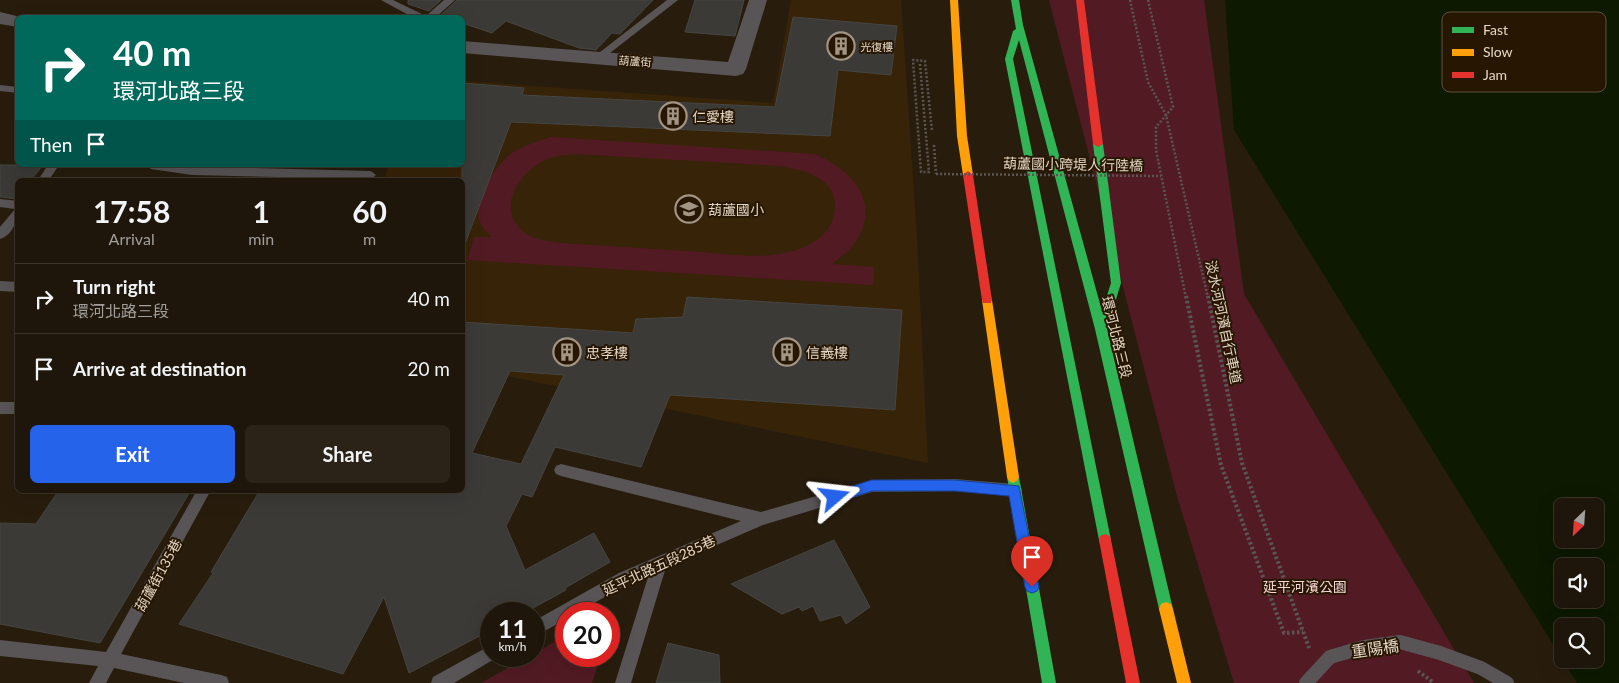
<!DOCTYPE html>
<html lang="en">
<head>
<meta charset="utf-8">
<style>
  :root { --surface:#1e160a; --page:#2b2318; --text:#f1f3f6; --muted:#a19f9c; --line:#3c352b; --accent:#2563eb }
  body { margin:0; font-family:Lato,"Noto Sans TC",sans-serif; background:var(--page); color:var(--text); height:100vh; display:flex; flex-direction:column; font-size:19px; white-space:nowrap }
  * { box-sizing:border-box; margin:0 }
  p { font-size:16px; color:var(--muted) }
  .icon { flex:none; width:28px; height:28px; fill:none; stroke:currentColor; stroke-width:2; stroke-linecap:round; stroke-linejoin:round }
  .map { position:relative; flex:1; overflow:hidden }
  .panel { position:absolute; left:15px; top:178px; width:450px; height:315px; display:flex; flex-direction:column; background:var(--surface); border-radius:8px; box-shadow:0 5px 20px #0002,0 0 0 1px var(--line) }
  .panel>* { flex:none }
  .guide { position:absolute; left:15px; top:15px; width:450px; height:152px; border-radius:8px; box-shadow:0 5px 20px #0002,0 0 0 1px var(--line); background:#00695c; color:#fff; overflow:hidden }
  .needle { width:32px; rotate:205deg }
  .fabs { position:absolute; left:1554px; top:498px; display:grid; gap:10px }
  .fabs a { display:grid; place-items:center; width:50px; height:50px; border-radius:8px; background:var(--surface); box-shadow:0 5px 20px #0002,0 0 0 1px var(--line); font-size:25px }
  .speed { position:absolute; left:480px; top:602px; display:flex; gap:10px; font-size:25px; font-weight:700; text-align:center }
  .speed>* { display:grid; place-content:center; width:65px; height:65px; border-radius:50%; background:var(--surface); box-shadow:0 5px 20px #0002,0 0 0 1px var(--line); line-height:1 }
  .speed small { font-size:12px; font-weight:400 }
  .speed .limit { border:8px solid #d22; background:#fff; color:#111 }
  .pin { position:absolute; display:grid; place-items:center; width:42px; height:42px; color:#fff; margin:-51px -21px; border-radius:50% 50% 50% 0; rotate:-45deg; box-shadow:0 0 5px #0007 }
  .pin .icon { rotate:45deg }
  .me { position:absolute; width:55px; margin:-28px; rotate:73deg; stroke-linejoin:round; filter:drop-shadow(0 0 4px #0008) }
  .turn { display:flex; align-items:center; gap:18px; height:105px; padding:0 15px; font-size:22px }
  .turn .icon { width:65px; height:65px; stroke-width:2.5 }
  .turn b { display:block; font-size:35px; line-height:42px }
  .then { display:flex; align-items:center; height:48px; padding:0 15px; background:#0003; gap:10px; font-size:19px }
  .eta { display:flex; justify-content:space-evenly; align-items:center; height:85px; text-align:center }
  .eta b { font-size:30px; font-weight:700; line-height:35px }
  .action { display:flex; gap:10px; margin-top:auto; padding:10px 15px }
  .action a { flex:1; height:58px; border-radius:8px; background:var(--accent); color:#fff; font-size:20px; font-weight:700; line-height:58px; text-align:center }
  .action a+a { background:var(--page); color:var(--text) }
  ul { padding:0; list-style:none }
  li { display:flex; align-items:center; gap:15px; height:70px; padding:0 15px; border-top:1px solid var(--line) }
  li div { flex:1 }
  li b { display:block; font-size:19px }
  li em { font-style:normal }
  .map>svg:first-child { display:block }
  .built { fill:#372308 }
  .green { fill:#521b23; fill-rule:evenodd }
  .water { fill:#0d1901; fill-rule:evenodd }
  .building { fill:#3b3a37; stroke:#454542; fill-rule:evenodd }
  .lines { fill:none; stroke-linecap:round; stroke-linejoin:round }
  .path-far1 { stroke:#5b5654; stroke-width:2.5; stroke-dasharray:2 2; stroke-linecap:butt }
  .path { stroke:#5b5654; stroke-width:4; stroke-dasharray:2.5 2.5; stroke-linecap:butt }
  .lane { fill:#595557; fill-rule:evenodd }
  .street { fill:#595557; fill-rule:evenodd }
  .fast { fill:#30b455; fill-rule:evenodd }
  .slow { fill:#ff9f0a; fill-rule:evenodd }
  .jam { fill:#e5322d; fill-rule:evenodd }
  .path-bridge { stroke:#5b5654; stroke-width:2.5; stroke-dasharray:2 2; stroke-linecap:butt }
  .lane-bridge { stroke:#595557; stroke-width:14 }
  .route { fill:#2563eb; stroke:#184099 }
  .labels { text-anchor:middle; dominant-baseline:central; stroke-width:4; stroke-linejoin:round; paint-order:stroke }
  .far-poi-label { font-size:11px; fill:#e3d5c4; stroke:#271702; text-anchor:start }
  .far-street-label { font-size:11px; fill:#e3d5c4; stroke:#271702 }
  .poi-label { font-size:14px; fill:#e3d5c4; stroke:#271702; text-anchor:start }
  .street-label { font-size:14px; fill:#e3d5c4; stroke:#271702 }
  .park-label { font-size:14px; fill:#f5d5d8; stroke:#271702 }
  .near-street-label { font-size:16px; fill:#e3d5c4; stroke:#271702 }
  .key { fill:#271702; stroke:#5f503c; stroke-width:1 }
  .key-label { font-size:14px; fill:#e3d5c4 }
</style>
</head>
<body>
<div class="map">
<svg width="1619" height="683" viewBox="0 0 1619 683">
  <rect width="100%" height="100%" fill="#281d0d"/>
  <path class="built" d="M791,0H901L917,237L928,463L512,377L463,372L462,180H384L389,165H462L463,81L773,103Z"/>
  <g class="green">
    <path d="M1049,0H1204L1244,294L1474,683H1234L1177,496Z"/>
    <path d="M551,137L815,154C850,169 881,200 857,240C851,250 840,257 832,264L874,267L873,285L467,260L474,237H492C487,232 482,228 480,222C472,202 494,169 508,156C521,146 536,142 551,137ZM577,154L779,166C797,169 814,172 827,185C833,191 835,198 835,206C835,234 809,249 784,253C757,259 728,254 701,252C654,249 607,246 560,243C548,241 534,240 524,232C493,208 522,168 550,158C558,155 569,155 577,154Z"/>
    <path d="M566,635V656H601L592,683H481L529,656H534V654Z"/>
  </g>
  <path class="water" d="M1225,0H1619V683H1577L1234,130ZM1562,506H1595V539H1562ZM1562,566H1595V599H1562ZM1562,626H1595V659H1562Z"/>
  <g class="building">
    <path d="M408,0H441L429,11L408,4Z"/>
    <path d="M457,0H653L620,34L612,33L596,50L579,48L506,21L492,33L462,23V18H447L441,15Z"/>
    <path d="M695,0H744L735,36L685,32Z"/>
    <path d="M793,17L897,26L891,75L838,70L830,136L511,122L465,244H462V83L524,88L522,95L775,107Z"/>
    <path d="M0,165H43L31,180H18L16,199L0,197Z"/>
    <path d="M687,297L902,310L895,410L670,395L641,467L555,447L532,497L522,494L506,526L525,570L594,533L610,562L565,588L566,590L522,614H491V630L409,673L384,597L343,674L179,624L213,573L211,572L260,490H462V322L633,333L636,319L683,317ZM510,371L564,375L521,464L472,453Z"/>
    <path d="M59,490H191L100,643L0,624V523L36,524Z"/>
    <path d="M834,540L870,607L846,624L841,615L820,621L813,606L802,611L799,607L782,614L731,584Z"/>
    <path d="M668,643L719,655L720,683H656Z"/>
  </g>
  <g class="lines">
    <g class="path-far1">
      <path d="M1130,0L1148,82L1166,115L1208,298"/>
      <path d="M1148,0L1173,107L1156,127V150L1186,298"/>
      <path d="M920,64L929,172H921L913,60L925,61L932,131"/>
      <path d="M934,145L936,174"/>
    </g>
    <g class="path">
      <path d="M1186,296L1221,465L1284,633L1303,632"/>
      <path d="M1208,296L1242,463L1309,648"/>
      <path d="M1418,671L1434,683"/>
    </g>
    <g class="lane">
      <path d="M381,0H393L426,16L444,0H455L435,18H414Z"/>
      <path d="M667,0H678L601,60H595V56Z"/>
      <path d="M0,85L18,87V93L0,91Z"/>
      <path d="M48,165H59L49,180H38Z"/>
      <path d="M146,165L371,171L376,175L371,179L192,175L151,169Z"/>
      <path d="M0,199L18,201C18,215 16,234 0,239V227L15,209L0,207Z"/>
      <path d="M0,281L18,282V292L0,291Z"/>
      <rect x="0" y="402" width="18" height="12"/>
      <path d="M561,464L761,512L872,480L955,479L1015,484L1020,485L1022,490L1020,495L1015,496L955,491L872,492L763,525L666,567L631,683H615L649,574L629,583L575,614H566V619L534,637V621L619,573L741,521L561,476L556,474L554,470L556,466Z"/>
      <path d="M197,490H211L121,654L221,675L227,677L229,683H184L114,668L106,683H89L98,666L0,656V640L106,652Z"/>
      <path d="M491,645V656H497L496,658L454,683H431L433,677Z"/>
    </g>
    <g class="street">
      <path d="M749,0H767L746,69L743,74L736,76L462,53V41L728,62Z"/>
      <path d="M0,12L25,18H18V27L0,24Z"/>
    </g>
    <g class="fast">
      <path d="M1011,0H1019L1023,25L1102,311L1111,283L1093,144L1098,141L1103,144L1121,283L1107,329L1173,609L1171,614L1166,616L1161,614L1159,609L1095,329L1019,40L1013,59L1111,540L1110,544L1105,546L1100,544L1099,540L1005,59L1013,31L1016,29Z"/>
      <path d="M1013,471L1017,473L1019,477L1056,683H1042L1007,477L1009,473Z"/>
    </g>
    <g class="slow">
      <path d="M950,0H958L967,136L973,175L968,179L963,175L957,136Z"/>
      <path d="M987,296L991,297L992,300L1019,477L1017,481L1013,483L1009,481L1007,477L982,300L983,297Z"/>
      <path d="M1166,602L1171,604L1173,609L1191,683H1177L1159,609L1161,604Z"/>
    </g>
    <g class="jam">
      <path d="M1076,0H1084L1103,144L1098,147L1093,144Z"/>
      <path d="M968,171L973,175L992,300L991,303H983L982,300L963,175Z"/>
      <path d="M1105,534L1110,536L1111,540L1140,683H1126L1099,540L1100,536Z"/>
    </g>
    <path class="path-bridge" d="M936,174L1161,176"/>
    <path class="lane-bridge" d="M1306,683L1330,657L1364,647L1400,642L1440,653L1481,668L1507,683"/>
  </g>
  <path class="route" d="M872,480H955L1019,486L1039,587L1037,591L1032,593L1027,591L1025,587L1009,496L955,491H872L835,503L830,501L828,497L830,493Z"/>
  <defs>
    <g id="building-ring" transform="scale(1.4375)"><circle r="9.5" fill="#271702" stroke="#a29584" stroke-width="1.5"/><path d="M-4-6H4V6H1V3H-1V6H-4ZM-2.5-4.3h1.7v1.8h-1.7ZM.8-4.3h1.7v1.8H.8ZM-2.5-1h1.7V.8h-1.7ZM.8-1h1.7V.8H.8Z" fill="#a29584"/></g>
    <g id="school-ring" transform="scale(1.4375)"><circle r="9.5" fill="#271702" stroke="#a29584" stroke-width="1.5"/><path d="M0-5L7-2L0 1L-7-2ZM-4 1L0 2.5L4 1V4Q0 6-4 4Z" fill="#a29584"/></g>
  </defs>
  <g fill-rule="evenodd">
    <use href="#building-ring" x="841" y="46"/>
    <use href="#building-ring" x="673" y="116"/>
    <use href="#school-ring" x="689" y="209"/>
    <use href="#building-ring" x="567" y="352"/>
    <use href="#building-ring" x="787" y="352"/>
  </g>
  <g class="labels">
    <g class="far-poi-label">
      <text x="860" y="46">光復樓</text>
    </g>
    <g class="far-street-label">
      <text transform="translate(635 61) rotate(4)">葫蘆街</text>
    </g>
    <g class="poi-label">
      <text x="692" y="116">仁愛樓</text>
      <text x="708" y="209">葫蘆國小</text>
      <text x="586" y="352">忠孝樓</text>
      <text x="806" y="352">信義樓</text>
    </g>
    <g class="street-label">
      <text transform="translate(1073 164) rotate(1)">葫蘆國小跨堤人行陸橋</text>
      <text transform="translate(1224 322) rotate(78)">淡水河河濱自行車道</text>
      <text transform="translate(1117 337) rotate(76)">環河北路三段</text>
      <text transform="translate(659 565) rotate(-25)">延平北路五段285巷</text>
      <text transform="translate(158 575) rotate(-61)">葫蘆街135巷</text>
    </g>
    <g class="park-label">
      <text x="1305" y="586">延平河濱公園</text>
    </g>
    <g class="near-street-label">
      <text transform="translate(1375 648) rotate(-8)">重陽橋</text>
    </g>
  </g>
  <rect x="1442" y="12" width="164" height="80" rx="8" class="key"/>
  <rect x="1452" y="27" width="22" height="6" fill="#30b455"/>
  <rect x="1452" y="49" width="22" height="7" fill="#ff9f0a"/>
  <rect x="1452" y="72" width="22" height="6" fill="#e5322d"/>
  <g class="key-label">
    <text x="1483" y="35">Fast</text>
    <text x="1483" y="57">Slow</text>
    <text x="1483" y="80">Jam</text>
  </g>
</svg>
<div class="fabs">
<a><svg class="needle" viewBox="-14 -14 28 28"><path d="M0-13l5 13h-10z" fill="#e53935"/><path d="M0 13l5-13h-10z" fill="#a19f9c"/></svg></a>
<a><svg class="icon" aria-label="sound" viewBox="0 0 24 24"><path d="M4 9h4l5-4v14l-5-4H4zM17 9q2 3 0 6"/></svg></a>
<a><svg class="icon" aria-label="search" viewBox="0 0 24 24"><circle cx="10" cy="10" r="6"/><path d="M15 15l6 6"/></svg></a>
</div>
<div class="speed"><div>11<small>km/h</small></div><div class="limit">20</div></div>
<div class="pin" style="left:1032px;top:587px;background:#d93025"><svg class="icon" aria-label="arrive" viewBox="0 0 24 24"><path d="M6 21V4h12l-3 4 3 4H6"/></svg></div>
<svg class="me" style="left:835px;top:497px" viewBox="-20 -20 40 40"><path d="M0-17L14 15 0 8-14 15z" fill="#2563eb" stroke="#fff" stroke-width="4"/></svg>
<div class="guide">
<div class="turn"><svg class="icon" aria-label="right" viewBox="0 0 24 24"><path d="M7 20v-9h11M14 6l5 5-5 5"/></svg><div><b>40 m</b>環河北路三段</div></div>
<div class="then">Then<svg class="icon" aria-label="arrive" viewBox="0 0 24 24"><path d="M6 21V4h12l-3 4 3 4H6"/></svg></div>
</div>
<section class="panel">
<div class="eta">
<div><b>17:58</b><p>Arrival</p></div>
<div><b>1</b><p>min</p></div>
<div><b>60</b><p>m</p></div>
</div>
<ul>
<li><svg class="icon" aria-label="right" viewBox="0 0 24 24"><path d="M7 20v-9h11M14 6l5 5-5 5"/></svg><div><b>Turn right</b><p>環河北路三段</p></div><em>40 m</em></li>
<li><svg class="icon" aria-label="arrive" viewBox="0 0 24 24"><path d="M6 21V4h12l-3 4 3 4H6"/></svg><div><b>Arrive at destination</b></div><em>20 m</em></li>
</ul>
<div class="action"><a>Exit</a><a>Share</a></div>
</section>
</div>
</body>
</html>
